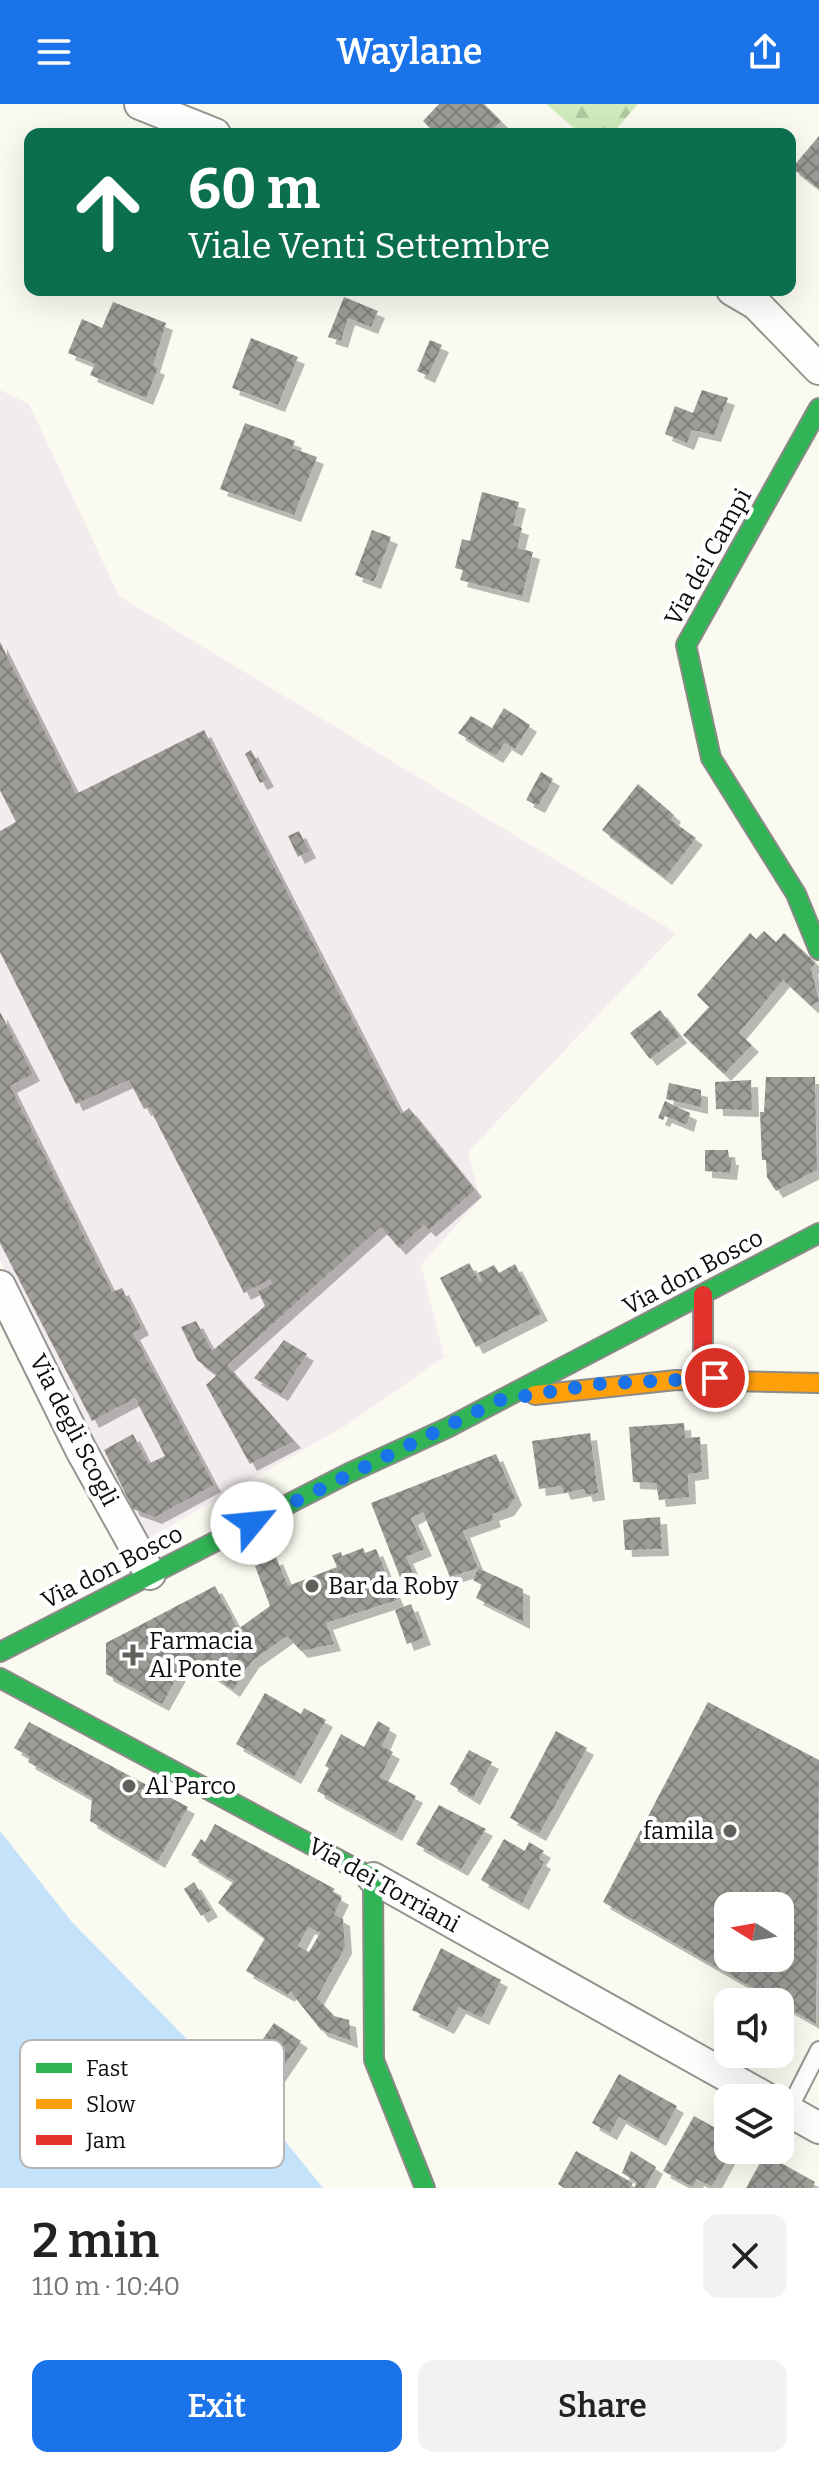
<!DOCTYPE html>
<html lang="en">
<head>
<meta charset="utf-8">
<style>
  :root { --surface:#fff; --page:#f2f2f2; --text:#222; --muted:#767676; --accent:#1a73e8 }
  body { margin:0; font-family:Bitter,serif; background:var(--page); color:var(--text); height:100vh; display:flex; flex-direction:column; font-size:30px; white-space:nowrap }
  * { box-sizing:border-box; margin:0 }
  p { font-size:26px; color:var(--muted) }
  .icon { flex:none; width:44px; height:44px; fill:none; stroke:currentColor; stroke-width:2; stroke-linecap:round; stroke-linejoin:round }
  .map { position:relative; height:2084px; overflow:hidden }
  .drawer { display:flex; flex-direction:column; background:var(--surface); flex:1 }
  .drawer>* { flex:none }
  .top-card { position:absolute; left:24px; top:24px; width:772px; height:168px; border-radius:16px; box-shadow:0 8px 32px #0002; background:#0b6e4f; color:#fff; overflow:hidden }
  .needle { width:52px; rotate:281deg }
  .buttons { position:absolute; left:714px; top:1788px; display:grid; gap:16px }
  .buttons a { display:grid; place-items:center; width:80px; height:80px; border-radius:16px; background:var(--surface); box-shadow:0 8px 32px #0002; font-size:40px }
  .pin { position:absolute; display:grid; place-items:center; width:68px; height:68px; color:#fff; margin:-34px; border:4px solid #fff; border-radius:50%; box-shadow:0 2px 8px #0007 }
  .me { position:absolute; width:88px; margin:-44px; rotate:62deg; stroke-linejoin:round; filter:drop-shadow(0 0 6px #0008) }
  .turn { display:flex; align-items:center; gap:28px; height:168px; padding:0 32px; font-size:36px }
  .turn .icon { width:104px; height:104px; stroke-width:2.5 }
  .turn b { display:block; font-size:56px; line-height:68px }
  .round { display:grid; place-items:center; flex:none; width:84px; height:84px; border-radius:16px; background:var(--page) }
  .overview { display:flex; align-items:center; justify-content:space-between; height:136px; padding:0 32px }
  h1 { font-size:48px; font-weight:600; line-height:60px }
  .button { display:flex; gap:16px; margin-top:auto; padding:16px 32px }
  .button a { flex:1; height:92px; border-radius:16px; background:var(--accent); color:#fff; font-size:32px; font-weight:600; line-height:92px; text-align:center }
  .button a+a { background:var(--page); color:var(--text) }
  header { display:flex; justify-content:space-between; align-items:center; height:104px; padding:0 32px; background:var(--accent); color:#fff; font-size:36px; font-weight:600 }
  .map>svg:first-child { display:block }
  .industrial { fill:#f3ecef }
  .forest { fill:url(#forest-firs) }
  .water { fill:#c4e2f9 }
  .building { fill:url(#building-cross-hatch); fill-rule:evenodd; filter:url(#shadow) }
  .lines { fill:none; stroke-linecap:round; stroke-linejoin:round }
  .lane-casing { stroke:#949490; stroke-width:20 }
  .street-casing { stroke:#949490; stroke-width:34 }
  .fast-casing { stroke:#8b8a86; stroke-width:22 }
  .slow-casing { stroke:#8b8a86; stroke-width:22 }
  .jam-casing { stroke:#8b8a86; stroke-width:22 }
  .lane { stroke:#fefefd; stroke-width:16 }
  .street { stroke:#fefefd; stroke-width:30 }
  .fast { stroke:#30b455; stroke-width:18 }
  .slow { stroke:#ff9f0a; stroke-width:18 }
  .jam { stroke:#e5322d; stroke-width:18 }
  .route { stroke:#1a73e8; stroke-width:14; stroke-dasharray:0 25.2 }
  .poi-dot { fill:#60605d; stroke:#fff; stroke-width:3 }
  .labels { text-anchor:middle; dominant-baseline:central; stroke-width:8; stroke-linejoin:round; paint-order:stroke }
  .street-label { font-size:24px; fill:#0d0d0d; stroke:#fff }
  .poi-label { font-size:24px; fill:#0d0d0d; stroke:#fff; text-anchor:start }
  .key { fill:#fff; stroke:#b6b6b6; stroke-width:2 }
  .key-label { font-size:22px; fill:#0d0d0d }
</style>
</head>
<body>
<header><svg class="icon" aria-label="menu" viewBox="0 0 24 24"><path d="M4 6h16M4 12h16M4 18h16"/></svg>Waylane<svg class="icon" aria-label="share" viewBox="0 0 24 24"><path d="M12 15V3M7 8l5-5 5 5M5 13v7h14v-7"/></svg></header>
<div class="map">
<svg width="819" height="2084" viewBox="0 0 819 2084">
  <defs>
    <pattern id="forest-firs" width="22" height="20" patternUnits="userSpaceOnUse" patternTransform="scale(2)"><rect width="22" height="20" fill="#d0ecbc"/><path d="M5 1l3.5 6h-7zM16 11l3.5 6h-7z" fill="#b1c9a0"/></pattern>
    <pattern id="building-cross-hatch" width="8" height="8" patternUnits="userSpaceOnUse" patternTransform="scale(2)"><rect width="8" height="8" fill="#9e9c97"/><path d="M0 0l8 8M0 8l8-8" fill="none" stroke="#7f7e7a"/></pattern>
    <filter id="shadow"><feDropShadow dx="7" dy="7" stdDeviation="0" flood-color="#0004"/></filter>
  </defs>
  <rect width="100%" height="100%" fill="#fbfaf1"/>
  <path class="industrial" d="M0,286L29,300L119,492L676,829L468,1048L480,1095L421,1161L444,1253L345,1322L142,1438L0,1156Z"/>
  <path class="forest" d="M546,0H638L612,30H581Z"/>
  <path class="water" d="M0,1727L72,1818L277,2027L323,2084H0Z"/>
  <g class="building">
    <path d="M439,0H484L501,17L489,30H436L423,17Z"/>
    <path d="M819,32V85L792,64Z"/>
    <path d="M344,193L378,207L371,223L348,214L341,237L328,233Z"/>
    <path d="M113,198L166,219L153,262L158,264L146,294L90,271L95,260L68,249L82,215L102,224Z"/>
    <path d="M251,234L298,253L278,301L232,284Z"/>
    <path d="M430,236L442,241L428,272L417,267Z"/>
    <path d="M702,286L728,294L714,331L692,326L687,339L665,330L675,302L693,309Z"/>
    <path d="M245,319L295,337L292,344L317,353L294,411L220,385Z"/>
    <path d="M482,388L519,398L513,421L522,424L517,444L533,448L522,492L460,476L463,466L455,464L462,435L470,437Z"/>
    <path d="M372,426L391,433L374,478L355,471Z"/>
    <path d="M0,538L76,690L204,626L401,1010L409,1004L475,1086L429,1126L424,1121L399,1144L381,1123L227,1261L294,1337L250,1360L206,1281L217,1271L197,1256L181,1223L196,1217L212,1247L265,1202L258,1187L272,1180L270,1175L244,1189L149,1003L144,1005L129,976L76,1000L0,848V727L16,718L0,686Z"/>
    <path d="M504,604L530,621L515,645L505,639L496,652L458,629L471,612L492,624Z"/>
    <path d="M251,646L267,676L260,679L245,650Z"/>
    <path d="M541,668L553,675L538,702L526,696Z"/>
    <path d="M638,680L674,711L671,716L696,734L665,774L602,726Z"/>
    <path d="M299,727L309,747L298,753L288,732Z"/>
    <path d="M764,827L776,838L784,829L816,859L811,864L819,897L811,902L783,876L739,929L752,941L724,970L683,931L709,903L697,891L750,829L756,835Z"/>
    <path d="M660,906L680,932L650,955L630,929Z"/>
    <path d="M0,908L33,970L10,982L112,1188L122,1184L142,1224L133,1229L214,1381L155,1413L133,1405L104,1346L133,1330L148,1360L165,1352L135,1294L92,1317L0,1139Z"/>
    <path d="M766,973H815L817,1066L776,1087L767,1073L766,1056H762L760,1008H764Z"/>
    <path d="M751,976L752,1006L716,1005L715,978Z"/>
    <path d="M669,979L701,986V1003L666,995Z"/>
    <path d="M665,997L690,1009L687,1021L665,1012L663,1016L658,1014Z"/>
    <path d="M705,1046H728L729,1054H732L730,1069L705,1067Z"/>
    <path d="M469,1159L480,1178L482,1177L478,1169L494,1161L499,1169L515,1160L541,1210L476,1243L440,1174Z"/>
    <path d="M284,1236L307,1250L281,1290L254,1274Z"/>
    <path d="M684,1319L685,1334L700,1333L702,1368L688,1370L689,1393L659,1396L656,1379L633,1378L629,1323Z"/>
    <path d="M590,1329L598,1389L586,1391L584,1385L564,1389L561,1382L539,1385L532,1337Z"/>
    <path d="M496,1350L515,1394L507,1405L492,1410L494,1416L463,1427L478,1464L523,1485V1518L476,1494L482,1481L473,1476L478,1464L450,1473L423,1408L411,1414L425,1445L406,1453L413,1468L400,1473L371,1399Z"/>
    <path d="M660,1413L662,1445L625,1446L623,1416Z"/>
    <path d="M363,1444L365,1449L376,1445L397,1496L326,1519L334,1540L301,1547L287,1532L252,1557L233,1586L188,1554L162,1600L106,1570V1539L215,1482L238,1525L270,1502L255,1462L276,1453L288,1482L337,1463L332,1451L341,1448L342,1452Z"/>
    <path d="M411,1500L424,1534L407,1540L395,1506Z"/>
    <path d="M265,1589L301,1610L304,1604L326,1616L294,1673L236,1640Z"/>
    <path d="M708,1598L819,1656L816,1920L603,1798ZM728,1802H780V1854H728Z"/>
    <path d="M378,1617L390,1624L382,1642L393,1648L380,1673L416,1692L395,1730L317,1687L329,1664L325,1662L341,1630L364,1643Z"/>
    <path d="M29,1618L188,1703L158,1757L90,1717L92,1694L28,1658L30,1653L14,1644Z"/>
    <path d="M556,1627L587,1644L539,1730L510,1714Z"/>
    <path d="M469,1646L492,1658L473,1694L450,1680Z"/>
    <path d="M439,1701L486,1725L461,1765L416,1740Z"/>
    <path d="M215,1720L335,1785L332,1788L342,1794L334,1810L343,1815L345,1843L317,1894L334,1912L349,1916L351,1937L321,1926L290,1887L288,1891L246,1867L265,1834L218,1799L234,1777L191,1751L201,1735L205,1738ZM308,1823L320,1829L309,1848L298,1842Z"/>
    <path d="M504,1735L525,1747L529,1738L544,1747L539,1755L544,1758L522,1799L481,1776Z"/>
    <path d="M194,1778L211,1806L201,1812L184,1785Z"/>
    <path d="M441,1844L501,1876L482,1914L459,1903L447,1923L412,1906Z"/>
    <path d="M274,1919L301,1937L278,1971L251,1952Z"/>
    <path d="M619,1970L677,2002L659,2035L619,2013L610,2029L592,2019Z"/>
    <path d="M694,2012L728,2031V2046H732L712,2083L697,2075L693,2083L663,2067Z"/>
    <path d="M576,2047L633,2079L630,2084H564L558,2080Z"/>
    <path d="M631,2047L656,2063L645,2084H634L637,2078L622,2069Z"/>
    <path d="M765,2050L815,2078L812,2084H746Z"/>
  </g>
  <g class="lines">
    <g class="lane-casing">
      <path id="lane" d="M788,2007L819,1946"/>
    </g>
    <g class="street-casing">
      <g id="street">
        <path d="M140,0L215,30"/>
        <path d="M732,186L756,200L819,265"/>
        <path d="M0,1182L81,1346L150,1470"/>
        <path d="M373,1774L766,1994"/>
        <path d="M780,2002L819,2024"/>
      </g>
    </g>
    <g class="fast-casing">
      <g id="fast">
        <path d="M819,304L686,541L711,654L796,790L819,846"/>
        <path d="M0,1548L349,1369L447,1324L819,1129"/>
        <path d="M0,1574L373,1774L374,1956L425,2084"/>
      </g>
    </g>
    <g class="slow-casing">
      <path id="slow" d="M535,1291L676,1276L819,1279"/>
    </g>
    <g class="jam-casing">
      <path id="jam" d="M703,1191V1248L715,1274"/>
    </g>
    <use href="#lane" class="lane"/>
    <use href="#street" class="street"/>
    <use href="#fast" class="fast"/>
    <use href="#slow" class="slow"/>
    <use href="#jam" class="jam"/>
  </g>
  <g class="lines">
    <path class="route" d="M252,1419L500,1296L598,1280L715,1274"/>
  </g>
  <g class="poi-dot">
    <circle cx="312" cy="1482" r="8"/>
    <path d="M129 1539h8v8h8v8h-8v8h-8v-8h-8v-8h8z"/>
    <circle cx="129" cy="1682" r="8"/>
    <circle cx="730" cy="1727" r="8"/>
  </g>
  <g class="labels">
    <g class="street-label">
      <text transform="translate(708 453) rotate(-61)">Via dei Campi</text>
      <text transform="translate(693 1168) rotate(-28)">Via don Bosco</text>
      <text transform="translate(74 1326) rotate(63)">Via degli Scogli</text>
      <text transform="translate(112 1463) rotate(-27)">Via don Bosco</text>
      <text transform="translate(384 1781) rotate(29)">Via dei Torriani</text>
    </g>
    <g class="poi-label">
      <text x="328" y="1482">Bar da Roby</text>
      <text x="149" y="1537">Farmacia<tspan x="149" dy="28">Al Ponte</tspan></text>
      <text x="145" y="1682">Al Parco</text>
      <text x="714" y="1727" text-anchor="end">famila</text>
    </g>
  </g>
  <rect x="20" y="1936" width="264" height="128" rx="12" class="key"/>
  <rect x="36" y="1959" width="36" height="10" fill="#30b455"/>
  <rect x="36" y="1995" width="36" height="10" fill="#ff9f0a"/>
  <rect x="36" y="2031" width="36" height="10" fill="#e5322d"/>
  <g class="key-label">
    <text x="86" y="1972">Fast</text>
    <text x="86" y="2008">Slow</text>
    <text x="86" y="2044">Jam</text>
  </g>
</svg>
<div class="buttons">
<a><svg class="needle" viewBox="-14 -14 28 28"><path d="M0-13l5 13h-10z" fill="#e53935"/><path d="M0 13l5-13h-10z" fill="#767676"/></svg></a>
<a><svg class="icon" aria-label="sound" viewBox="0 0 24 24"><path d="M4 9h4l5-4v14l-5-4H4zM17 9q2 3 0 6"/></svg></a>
<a><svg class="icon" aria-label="layers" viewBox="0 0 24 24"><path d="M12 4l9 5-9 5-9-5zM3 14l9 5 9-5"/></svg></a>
</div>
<div class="pin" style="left:715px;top:1274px;background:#d93025"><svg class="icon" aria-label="arrive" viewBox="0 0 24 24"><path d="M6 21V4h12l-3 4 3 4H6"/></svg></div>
<svg class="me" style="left:252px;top:1419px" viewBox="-20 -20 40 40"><circle r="19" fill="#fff"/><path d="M0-13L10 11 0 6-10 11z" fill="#1a73e8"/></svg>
<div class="top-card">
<div class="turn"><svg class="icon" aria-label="ahead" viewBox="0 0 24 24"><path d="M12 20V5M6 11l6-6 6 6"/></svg><div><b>60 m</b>Viale Venti Settembre</div></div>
</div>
</div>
<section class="drawer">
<div class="overview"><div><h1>2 min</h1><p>110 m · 10:40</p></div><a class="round"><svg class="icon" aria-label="close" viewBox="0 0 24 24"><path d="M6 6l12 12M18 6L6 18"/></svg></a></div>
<div class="button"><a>Exit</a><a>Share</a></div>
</section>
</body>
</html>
